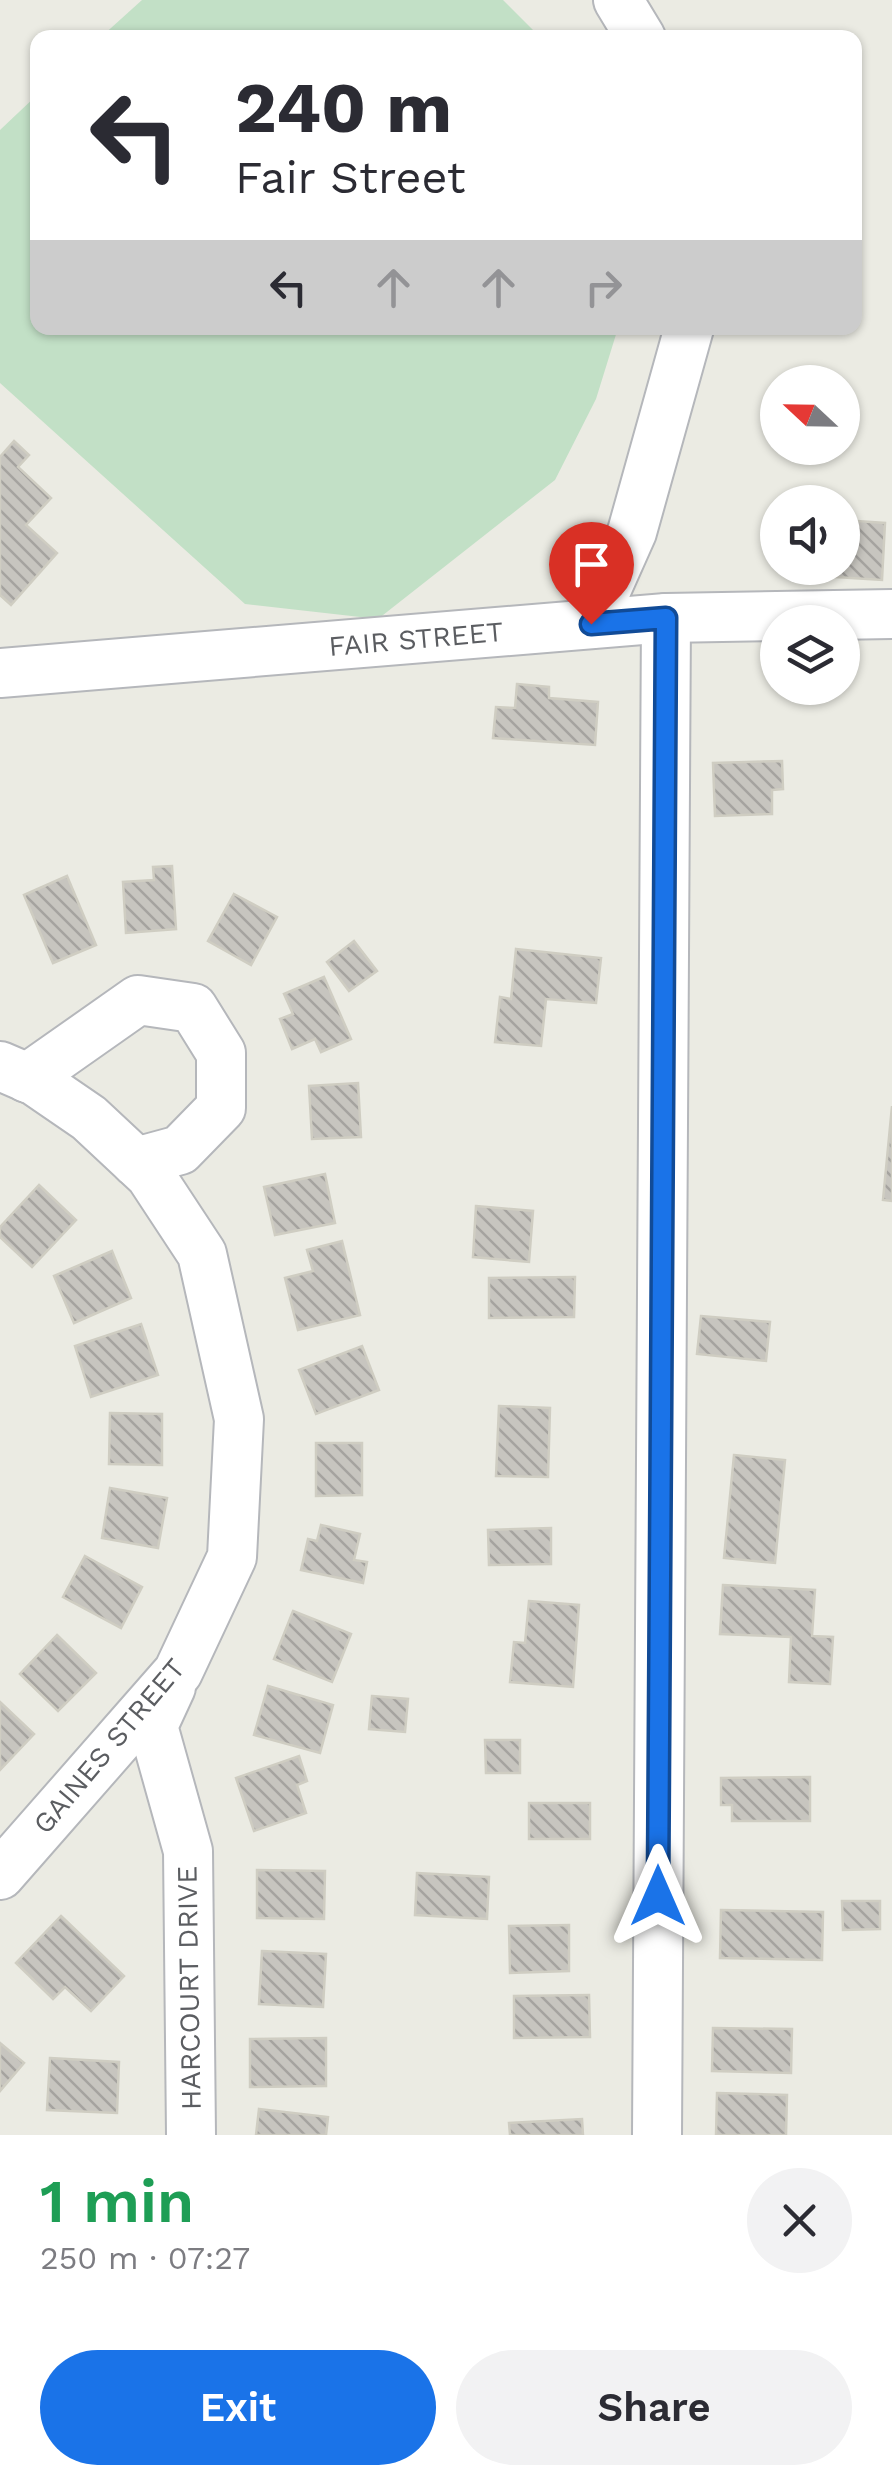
<!DOCTYPE html>
<html lang="en">
<head>
<meta charset="utf-8">
<style>
  :root { --surface:#fff; --page:#f2f2f3; --text:#2b2b33; --muted:#7c7c81; --accent:#1a73e8 }
  body { margin:0; font-family:"Work Sans",sans-serif; background:var(--page); color:var(--text); height:100vh; display:flex; flex-direction:column; font-size:38px; white-space:nowrap }
  * { box-sizing:border-box; margin:0 }
  p { font-size:32px; color:var(--muted) }
  .icon { flex:none; width:55px; height:55px; fill:none; stroke:currentColor; stroke-width:2; stroke-linecap:round; stroke-linejoin:round }
  .map { position:relative; height:2135px; overflow:hidden }
  .panel { display:flex; flex-direction:column; background:var(--surface); flex:1 }
  .panel>* { flex:none }
  .top-card { position:absolute; left:30px; top:30px; width:832px; height:305px; border-radius:20px; box-shadow:0 2px 8px #0004; background:#fff; color:var(--text); overflow:hidden }
  .needle { width:65px; rotate:292deg }
  .controls { position:absolute; left:760px; top:365px; display:grid; gap:20px }
  .controls a { display:grid; place-items:center; width:100px; height:100px; border-radius:50%; background:var(--surface); box-shadow:0 2px 8px #0004; font-size:50px }
  .pin { position:absolute; display:grid; place-items:center; width:85px; height:85px; color:#fff; margin:-102px -42px; border-radius:50% 50% 50% 0; rotate:-45deg; box-shadow:0 0 10px #0007 }
  .pin .icon { rotate:45deg }
  .me { position:absolute; width:110px; margin:-55px; rotate:0deg; stroke-linejoin:round; filter:drop-shadow(0 0 8px #0008) }
  .turn { display:flex; align-items:center; gap:35px; height:210px; padding:0 40px; font-size:45px }
  .turn .icon { width:130px; height:130px; stroke-width:2.5 }
  .turn b { display:block; font-size:70px; line-height:85px }
  .lanes { display:flex; align-items:center; height:95px; padding:0 40px; background:#0003; justify-content:center; gap:50px; direction:ltr }
  .lanes .off { opacity:.35 }
  .round { display:grid; place-items:center; flex:none; width:105px; height:105px; border-radius:52px; background:var(--page) }
  .head { display:flex; align-items:center; justify-content:space-between; height:170px; padding:0 40px }
  h1 { font-size:60px; font-weight:600; line-height:75px; color:#1e9e55 }
  .primary-button { display:flex; gap:20px; margin-top:auto; padding:20px 40px }
  .primary-button a { flex:1; height:115px; border-radius:60px; background:var(--accent); color:#fff; font-size:40px; font-weight:600; line-height:115px; text-align:center }
  .primary-button a+a { background:var(--page); color:var(--text) }
  .map>svg:first-child { display:block }
  .pitch { fill:#c2e0c6 }
  .building { fill:url(#building-back-hatch); stroke:#cfcdc2; stroke-width:2.5 }
  .lines { fill:none; stroke-linecap:round; stroke-linejoin:round }
  .minor-casing { stroke:#b5b7bb; stroke-width:52 }
  .minor { stroke:#fff; stroke-width:48 }
  .route-casing { stroke:#114b97; stroke-width:25 }
  .route { stroke:#1a73e8; stroke-width:18 }
  .labels { text-anchor:middle; dominant-baseline:central; stroke-width:10; stroke-linejoin:round; paint-order:stroke }
  .street-label { font-size:28px; fill:#5b5d61; stroke:#fff }
</style>
</head>
<body>
<div class="map">
<svg width="892" height="2135" viewBox="0 0 892 2135">
  <defs>
    <pattern id="building-back-hatch" width="6" height="6" patternUnits="userSpaceOnUse" patternTransform="scale(2.5)"><rect width="6" height="6" fill="#c7c5bf"/><path d="M-1 5l2 2M0 0l6 6M5-1l2 2" fill="none" stroke="#a5a39f"/></pattern>
  </defs>
  <rect width="100%" height="100%" fill="#ebebe3"/>
  <g class="pitch">
    <path d="M142,0H503L540,37H101Z"/>
    <path d="M37,95L38,328H618L596,399L555,480L378,619L245,604L0,383V130Z"/>
  </g>
  <g class="building">
    <path d="M14,441L29,455L18,467L51,498L26,525L57,553L11,605L0,595V457Z"/>
    <path d="M842,520L885,523L882,580L820,576V568H842Z"/>
    <path d="M517,684L549,687V698L598,702L595,745L493,738L496,707L515,708Z"/>
    <path d="M782,761L783,789L772,790V814L715,816L713,763Z"/>
    <path d="M172,866L176,929L126,933L123,882L154,880L153,867Z"/>
    <path d="M67,876L96,945L53,963L24,895Z"/>
    <path d="M234,894L277,917L251,965L208,941Z"/>
    <path d="M354,941L377,971L349,991L327,962Z"/>
    <path d="M516,949L601,958L596,1003L546,999L541,1046L495,1042L500,997L511,999Z"/>
    <path d="M324,977L351,1039L321,1052L315,1039L292,1049L280,1019L293,1014L284,994Z"/>
    <path d="M358,1083L361,1137L312,1139L309,1086Z"/>
    <path d="M892,1106V1201L883,1200Z"/>
    <path d="M325,1174L335,1223L275,1235L264,1187Z"/>
    <path d="M39,1185L76,1220L32,1267L0,1237V1227Z"/>
    <path d="M476,1206L533,1211L529,1262L473,1257Z"/>
    <path d="M342,1241L360,1315L298,1330L285,1278L313,1271L307,1250Z"/>
    <path d="M112,1251L131,1298L74,1323L54,1276Z"/>
    <path d="M575,1277L574,1317L489,1318V1278Z"/>
    <path d="M701,1316L770,1322L766,1361L697,1354Z"/>
    <path d="M141,1324L158,1375L91,1397L75,1346Z"/>
    <path d="M362,1346L379,1390L316,1414L299,1370Z"/>
    <path d="M499,1406L550,1408L548,1477L496,1476Z"/>
    <path d="M110,1413L162,1414V1465L109,1464Z"/>
    <path d="M316,1443H362V1495L316,1496Z"/>
    <path d="M734,1455L785,1460L775,1563L724,1558Z"/>
    <path d="M110,1488L167,1498L158,1548L102,1538Z"/>
    <path d="M321,1525L360,1534L354,1560L367,1562L363,1583L301,1570L308,1539L317,1541Z"/>
    <path d="M551,1528V1564L489,1565L488,1530Z"/>
    <path d="M85,1556L142,1587L121,1628L63,1597Z"/>
    <path d="M723,1585L815,1590L812,1636L833,1637L830,1684L789,1682L791,1637L720,1634Z"/>
    <path d="M529,1601L579,1605L573,1687L510,1682L514,1642L525,1643Z"/>
    <path d="M293,1611L351,1634L332,1682L274,1659Z"/>
    <path d="M57,1635L96,1673L58,1711L20,1674Z"/>
    <path d="M268,1686L333,1705L320,1753L254,1735Z"/>
    <path d="M372,1696L408,1699L405,1732L369,1729Z"/>
    <path d="M0,1702L34,1734L0,1770Z"/>
    <path d="M485,1740H520V1773H486Z"/>
    <path d="M299,1756L307,1781L297,1785L306,1813L254,1831L236,1778Z"/>
    <path d="M810,1777V1821H732V1805H721V1778Z"/>
    <rect x="529" y="1803" width="61" height="36"/>
    <path d="M257,1870L325,1871L324,1919L257,1918Z"/>
    <path d="M417,1873L489,1877L487,1919L415,1915Z"/>
    <path d="M842,1901H880V1929L843,1930Z"/>
    <path d="M721,1910L823,1912L822,1960L720,1958Z"/>
    <path d="M61,1916L124,1976L91,2011L65,1987L53,1999L16,1963Z"/>
    <path d="M569,1925V1971L510,1973L509,1926Z"/>
    <path d="M262,1951L326,1954L323,2007L259,2004Z"/>
    <path d="M589,1995L590,2037L514,2038V1996Z"/>
    <path d="M713,2028L792,2029L791,2073L712,2071Z"/>
    <path d="M326,2038V2086L250,2087V2039Z"/>
    <path d="M0,2043L24,2063L0,2091Z"/>
    <path d="M50,2058L119,2062L117,2113L47,2110Z"/>
    <path d="M717,2093L787,2095L786,2135H716Z"/>
    <path d="M259,2109L328,2117L326,2135H256Z"/>
    <path d="M582,2119L583,2135H510L509,2123Z"/>
  </g>
  <g class="lines">
    <g class="minor-casing">
      <g id="minor">
        <path d="M618,0L641,38"/>
        <path d="M591,624L632,532L689,328"/>
        <path d="M0,673L666,618L892,614"/>
        <path d="M0,1066L35,1081L89,1118L150,1175L202,1254L239,1419L232,1557L178,1672L0,1875"/>
        <path d="M27,1078L138,1000L193,1008L221,1053V1108L180,1150L136,1162"/>
        <path d="M171,1687L153,1726L188,1851L191,2135"/>
        <path d="M657,2135L666,618"/>
      </g>
    </g>
    <use href="#minor" class="minor"/>
  </g>
  <g class="lines">
    <g class="route-casing">
      <path id="route" d="M591,624L666,618L658,1896"/>
    </g>
    <use href="#route" class="route"/>
  </g>
  <g class="labels">
    <g class="street-label">
      <text transform="translate(416 639) rotate(-5)">FAIR STREET</text>
      <text transform="translate(109 1746) rotate(-50)">GAINES STREET</text>
      <text transform="translate(189 1988) rotate(-91)">HARCOURT DRIVE</text>
    </g>
  </g>
</svg>
<div class="controls">
<a><svg class="needle" viewBox="-14 -14 28 28"><path d="M0-13l5 13h-10z" fill="#e53935"/><path d="M0 13l5-13h-10z" fill="#7c7c81"/></svg></a>
<a><svg class="icon" aria-label="sound" viewBox="0 0 24 24"><path d="M4 9h4l5-4v14l-5-4H4zM17 9q2 3 0 6"/></svg></a>
<a><svg class="icon" aria-label="layers" viewBox="0 0 24 24"><path d="M12 4l9 5-9 5-9-5zM3 14l9 5 9-5"/></svg></a>
</div>
<div class="pin" style="left:591px;top:624px;background:#d93025"><svg class="icon" aria-label="arrive" viewBox="0 0 24 24"><path d="M6 21V4h12l-3 4 3 4H6"/></svg></div>
<svg class="me" style="left:658px;top:1896px" viewBox="-20 -20 40 40"><path d="M0-17L14 15 0 8-14 15z" fill="#1a73e8" stroke="#fff" stroke-width="4"/></svg>
<div class="top-card">
<div class="turn"><svg class="icon" aria-label="left" viewBox="0 0 24 24"><path d="M17 20v-9H6M10 6l-5 5 5 5"/></svg><div><b>240 m</b>Fair Street</div></div>
<div class="lanes"><svg class="icon" aria-label="left" viewBox="0 0 24 24"><path d="M17 20v-9H6M10 6l-5 5 5 5"/></svg><svg class="icon off" aria-label="ahead" viewBox="0 0 24 24"><path d="M12 20V5M6 11l6-6 6 6"/></svg><svg class="icon off" aria-label="ahead" viewBox="0 0 24 24"><path d="M12 20V5M6 11l6-6 6 6"/></svg><svg class="icon off" aria-label="right" viewBox="0 0 24 24"><path d="M7 20v-9h11M14 6l5 5-5 5"/></svg></div>
</div>
</div>
<section class="panel">
<div class="head"><div><h1>1 min</h1><p>250 m · 07:27</p></div><a class="round"><svg class="icon" aria-label="close" viewBox="0 0 24 24"><path d="M6 6l12 12M18 6L6 18"/></svg></a></div>
<div class="primary-button"><a>Exit</a><a>Share</a></div>
</section>
</body>
</html>
